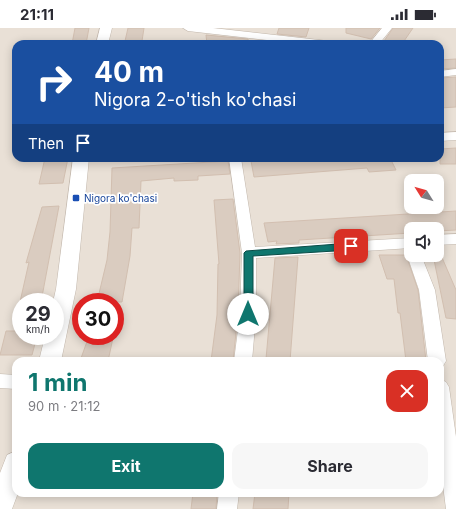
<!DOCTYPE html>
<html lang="en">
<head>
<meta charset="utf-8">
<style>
  :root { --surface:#fff; --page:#f7f7f7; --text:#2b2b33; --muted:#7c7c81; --accent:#0f766e }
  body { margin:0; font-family:Inter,sans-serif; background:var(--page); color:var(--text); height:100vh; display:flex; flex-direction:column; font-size:15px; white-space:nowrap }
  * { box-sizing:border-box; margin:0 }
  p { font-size:13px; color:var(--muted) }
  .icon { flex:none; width:22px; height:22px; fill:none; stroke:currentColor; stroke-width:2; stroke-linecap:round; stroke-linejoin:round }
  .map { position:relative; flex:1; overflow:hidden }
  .panel { position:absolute; left:12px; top:329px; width:432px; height:140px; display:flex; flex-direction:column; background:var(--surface); border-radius:12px; box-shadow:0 2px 10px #0003 }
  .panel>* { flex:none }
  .top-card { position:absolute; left:12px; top:12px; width:432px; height:122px; border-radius:12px; box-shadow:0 2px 10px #0003; background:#1a4fa0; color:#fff; overflow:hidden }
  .needle { width:26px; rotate:307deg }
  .controls { position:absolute; left:404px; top:146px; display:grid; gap:8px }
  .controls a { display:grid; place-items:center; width:40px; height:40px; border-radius:8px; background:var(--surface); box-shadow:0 2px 10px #0003; font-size:20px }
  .speed { position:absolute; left:12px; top:265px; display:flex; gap:8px; font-size:20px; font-weight:700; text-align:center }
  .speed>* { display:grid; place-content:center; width:52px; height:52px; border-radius:50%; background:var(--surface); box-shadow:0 2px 10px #0003; line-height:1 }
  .speed small { font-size:10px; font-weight:400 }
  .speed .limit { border:6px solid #d22; background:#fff; color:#111 }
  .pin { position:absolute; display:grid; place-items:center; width:34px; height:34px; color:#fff; margin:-17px; border-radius:8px; box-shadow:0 2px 6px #0006 }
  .me { position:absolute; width:44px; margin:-22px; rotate:0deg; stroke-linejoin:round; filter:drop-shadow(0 0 3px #0008) }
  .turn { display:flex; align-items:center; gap:14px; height:84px; padding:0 16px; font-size:18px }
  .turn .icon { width:52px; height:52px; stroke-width:2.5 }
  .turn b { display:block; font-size:28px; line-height:34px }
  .then { display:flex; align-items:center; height:38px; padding:0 16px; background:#0003; gap:8px; font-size:15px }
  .round { display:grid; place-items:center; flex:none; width:42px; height:42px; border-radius:12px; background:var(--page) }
  .summary { display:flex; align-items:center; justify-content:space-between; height:68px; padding:0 16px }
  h1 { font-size:24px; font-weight:700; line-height:30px; color:var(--accent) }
  .cta { display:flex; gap:8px; margin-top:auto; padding:8px 16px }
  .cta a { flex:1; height:46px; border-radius:12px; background:var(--accent); color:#fff; font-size:16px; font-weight:700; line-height:46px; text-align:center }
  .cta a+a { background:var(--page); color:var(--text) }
  .status { display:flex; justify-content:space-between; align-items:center; height:28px; padding:0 20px; background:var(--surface); direction:ltr }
  .status svg { height:11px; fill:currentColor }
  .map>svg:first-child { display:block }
  .residential { fill:#e9e0d6; fill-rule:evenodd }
  .building { fill:#daccc0; stroke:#d2bfb0 }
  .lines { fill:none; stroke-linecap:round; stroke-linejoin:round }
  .minor-casing { stroke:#c3b8ad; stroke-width:1 }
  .tertiary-casing { stroke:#c3b8ad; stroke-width:1 }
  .minor { fill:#fff; fill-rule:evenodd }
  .tertiary { fill:#fff; fill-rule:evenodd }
  .route { fill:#0f766e; stroke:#0a4d48 }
  .transit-dot { fill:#1a4fb4; stroke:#fff; stroke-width:1.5 }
  .labels { text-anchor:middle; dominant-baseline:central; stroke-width:3.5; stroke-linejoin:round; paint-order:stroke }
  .transit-label { font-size:10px; fill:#164399; stroke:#fff; text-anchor:start }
</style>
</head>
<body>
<div class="status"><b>21:11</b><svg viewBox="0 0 49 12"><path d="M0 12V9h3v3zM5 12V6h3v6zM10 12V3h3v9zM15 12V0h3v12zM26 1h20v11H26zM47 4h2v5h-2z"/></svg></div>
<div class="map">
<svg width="456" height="481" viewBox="0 0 456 481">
  <rect width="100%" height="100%" fill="#f5efe8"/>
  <path class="residential" d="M0,0H456V481H0ZM16,16H440V130H16ZM411,153H437V179H411ZM411,201H437V227H411ZM21,274H55V308H21ZM81,274H115V308H81ZM16,333H440V465H16Z"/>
  <g class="building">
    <path d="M75,0H89L86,16H72Z"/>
    <path d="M128,0H144L142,13H125Z"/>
    <path d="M279,0H309L306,9L277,6Z"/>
    <path d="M346,0H380L371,11L346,5Z"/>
    <path d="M393,0H413L402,16H382Z"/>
    <path d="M206,7L248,11L249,16H207Z"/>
    <path d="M456,31V40L440,41V32Z"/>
    <path d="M456,49V79L440,80V50Z"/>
    <path d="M456,120V136H440V121Z"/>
    <path d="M45,130H68L63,155L39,156Z"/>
    <path d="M292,130H390L396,142L369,144L367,140L254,149L251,133Z"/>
    <path d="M228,133L230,146L198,148V152L174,153V150L141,153L139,200H132L130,228L122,274H97L107,232L110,204L112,140Z"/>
    <path d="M233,171L240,225L238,286L233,333H211L217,287L218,236H219L214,172Z"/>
    <path d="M59,178L41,274H20L29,234L26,235L42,179Z"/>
    <path d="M456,183V202L437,203V201H411V205L299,212V215L276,216L277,213L268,214L264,195Z"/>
    <path d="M437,218L456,262V291L446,290L433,227H437Z"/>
    <path d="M379,227H406L418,262L426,333H406L400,285H398L394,251H387Z"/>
    <path d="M298,229L290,333L266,331L275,230Z"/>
    <path d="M6,303H21V308H37L32,327H0Z"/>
    <path d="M89,308L113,310L108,333H80Z"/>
    <path d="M193,465H217L216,481H191Z"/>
    <path d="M255,465H289L288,481H253Z"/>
  </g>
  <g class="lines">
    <g class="minor-casing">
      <g id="minor">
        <path d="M183,0H213L328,13L333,16H302L188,3Z"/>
        <path d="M382,0H392L379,16H369Z"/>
        <path d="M456,41V47L440,49V43Z"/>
        <path d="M456,104V112L440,113V105Z"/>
        <path d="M229,130H241L255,219L411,210V220L256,230V286L252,333H234L240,286L242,225Z"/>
        <path d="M456,206V216L437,217V207Z"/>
        <path d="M409,223H411V227H421L435,262L446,333L443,338L440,339V333H428L419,262L407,227Z"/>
        <path d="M0,346L16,347V361L0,360Z"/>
        <path d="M440,351L446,354L449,359L456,409V481H446L440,433Z"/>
        <path d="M219,465H239L237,481H217Z"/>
      </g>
    </g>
    <g class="tertiary-casing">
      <g id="tertiary">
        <path d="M100,0H112L108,16H96Z"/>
        <path d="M73,130H89L76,261L61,333H39L45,308H55V274H53L56,261Z"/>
        <path d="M16,423V465H18L12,481H0V445L7,427Z"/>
      </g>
    </g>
    <use href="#minor" class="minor"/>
    <use href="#tertiary" class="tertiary"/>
  </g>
  <path class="route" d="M351,215L356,218L351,222L253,228V286L252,289H245L244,286V225L246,223Z"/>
  <rect class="transit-dot" x="72" y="166" width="8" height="8" rx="2"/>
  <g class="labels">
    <g class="transit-label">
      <text x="84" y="170">Nigora ko'chasi</text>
    </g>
  </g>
</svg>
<div class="controls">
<a><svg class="needle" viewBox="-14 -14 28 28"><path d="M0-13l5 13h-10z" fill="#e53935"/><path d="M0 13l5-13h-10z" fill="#7c7c81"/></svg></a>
<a><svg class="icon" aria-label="sound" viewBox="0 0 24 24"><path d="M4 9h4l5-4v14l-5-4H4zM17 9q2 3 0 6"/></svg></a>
</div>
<div class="speed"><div>29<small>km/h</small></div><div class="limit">30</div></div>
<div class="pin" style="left:351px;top:218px;background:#d93025"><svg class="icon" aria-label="arrive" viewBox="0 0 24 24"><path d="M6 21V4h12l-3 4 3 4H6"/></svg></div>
<svg class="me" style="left:248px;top:286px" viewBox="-20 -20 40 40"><circle r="19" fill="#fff"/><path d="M0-13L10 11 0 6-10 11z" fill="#0f766e"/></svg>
<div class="top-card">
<div class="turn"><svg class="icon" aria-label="right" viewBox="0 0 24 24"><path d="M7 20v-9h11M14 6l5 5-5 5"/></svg><div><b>40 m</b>Nigora 2-o'tish ko'chasi</div></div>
<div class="then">Then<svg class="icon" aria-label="arrive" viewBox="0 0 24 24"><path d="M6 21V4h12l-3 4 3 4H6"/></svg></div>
</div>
<section class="panel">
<div class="summary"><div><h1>1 min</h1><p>90 m · 21:12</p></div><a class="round" style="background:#d93025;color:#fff"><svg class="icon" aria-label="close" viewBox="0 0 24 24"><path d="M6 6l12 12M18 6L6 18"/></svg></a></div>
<div class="cta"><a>Exit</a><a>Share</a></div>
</section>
</div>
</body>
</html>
